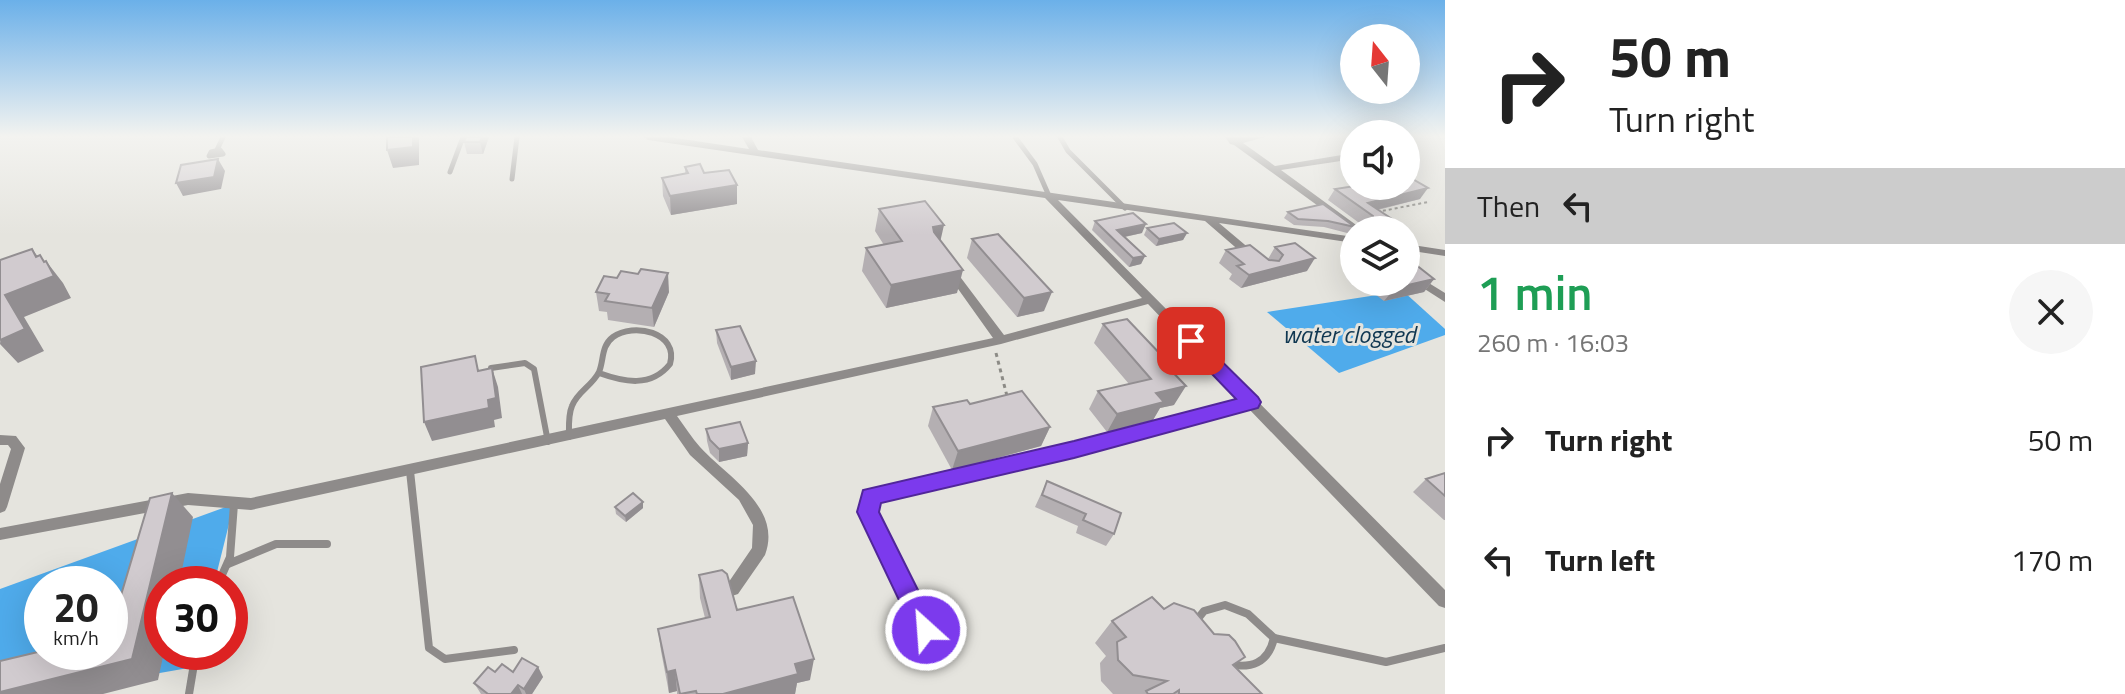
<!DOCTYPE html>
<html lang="en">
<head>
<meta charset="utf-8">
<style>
  :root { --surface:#fff; --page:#f6f6f6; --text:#222; --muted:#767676 }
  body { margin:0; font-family:"Titillium Web",sans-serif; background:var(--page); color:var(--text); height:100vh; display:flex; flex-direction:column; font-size:30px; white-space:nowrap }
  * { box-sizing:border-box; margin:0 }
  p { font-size:26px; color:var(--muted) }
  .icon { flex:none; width:44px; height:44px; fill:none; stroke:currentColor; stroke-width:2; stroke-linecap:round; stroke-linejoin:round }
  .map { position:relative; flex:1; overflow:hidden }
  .panel { display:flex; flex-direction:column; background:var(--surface); width:680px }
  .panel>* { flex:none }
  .guide { background:#fff; color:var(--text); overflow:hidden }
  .needle { width:52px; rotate:343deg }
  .buttons { position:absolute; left:1340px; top:24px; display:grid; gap:16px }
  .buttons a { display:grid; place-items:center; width:80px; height:80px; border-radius:50%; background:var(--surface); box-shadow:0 8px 32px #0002; font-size:40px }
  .speed { position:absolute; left:24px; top:566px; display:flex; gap:16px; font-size:40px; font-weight:700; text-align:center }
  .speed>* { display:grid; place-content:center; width:104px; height:104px; border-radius:50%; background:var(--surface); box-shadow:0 8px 32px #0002; line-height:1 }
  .speed small { font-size:20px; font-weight:400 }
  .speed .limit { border:12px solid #d22; background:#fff; color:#111 }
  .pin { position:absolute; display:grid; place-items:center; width:68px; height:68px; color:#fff; margin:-34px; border-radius:16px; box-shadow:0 4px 12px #0006 }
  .me { position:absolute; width:88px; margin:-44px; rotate:334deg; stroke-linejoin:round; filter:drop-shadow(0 0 6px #0008) }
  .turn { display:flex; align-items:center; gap:28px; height:168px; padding:0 32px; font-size:36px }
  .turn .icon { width:104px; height:104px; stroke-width:2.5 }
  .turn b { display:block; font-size:56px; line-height:68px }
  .then { display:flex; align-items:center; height:76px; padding:0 32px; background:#0003; gap:16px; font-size:30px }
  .round { display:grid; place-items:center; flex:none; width:84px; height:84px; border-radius:42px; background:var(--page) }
  .head { display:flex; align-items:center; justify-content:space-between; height:136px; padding:0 32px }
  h1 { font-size:48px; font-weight:600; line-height:60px; color:#1e9e55 }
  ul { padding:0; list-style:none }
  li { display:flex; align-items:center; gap:24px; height:120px; padding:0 32px }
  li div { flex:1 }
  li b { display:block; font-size:30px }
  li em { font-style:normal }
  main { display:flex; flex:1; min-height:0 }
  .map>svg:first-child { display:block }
  .water { fill:#4fabeb; fill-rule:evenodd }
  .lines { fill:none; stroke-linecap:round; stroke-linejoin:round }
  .path-far1 { stroke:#8c8b86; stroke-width:2; stroke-dasharray:3 3; stroke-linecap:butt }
  .path { stroke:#8c8b86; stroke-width:3; stroke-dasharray:4 4; stroke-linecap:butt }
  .lane-far2 { stroke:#8e8b8a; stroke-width:5 }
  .lane-far1 { stroke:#8e8b8a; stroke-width:6 }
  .lane { stroke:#8e8b8a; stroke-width:8 }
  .street { fill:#8e8b8a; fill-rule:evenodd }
  .wall { fill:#b4afb2 }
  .shaded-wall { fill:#928e91 }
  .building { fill:#d1cbcf; stroke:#928e91; stroke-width:2 }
  .route { fill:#7c3aed; stroke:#51269a; stroke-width:2 }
  .labels { text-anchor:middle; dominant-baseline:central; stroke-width:6; stroke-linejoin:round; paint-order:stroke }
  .water-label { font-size:24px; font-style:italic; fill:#103751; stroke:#e5e4de }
</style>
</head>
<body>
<main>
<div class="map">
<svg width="1445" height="694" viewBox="0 0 1445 694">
  <rect width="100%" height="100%" fill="#e5e4de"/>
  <g class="water">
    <path d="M1403,291L1445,329V335L1339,373L1267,312Z"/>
    <path d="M234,504L214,584H162V652H197L194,667L40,694H0V589ZM42,584H110V652H42Z"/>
  </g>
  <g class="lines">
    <path class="path-far1" d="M1377,212L1428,202"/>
    <path class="path" d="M996,353L1007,396"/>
    <g class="lane-far2">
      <path d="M1015,137L1035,164L1049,196"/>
      <path d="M1060,137L1068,151L1125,208"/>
      <path d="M217,150L223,137"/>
      <path d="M220,150L223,154L209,156L211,152Z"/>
      <path d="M450,172L463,137"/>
      <path d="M512,179L517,137"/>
    </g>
    <g class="lane-far1">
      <path d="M491,368L525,363L534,369L548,442"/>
      <path d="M569,437C569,427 568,415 572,406C577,392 592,386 599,372C604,360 601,346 613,337C633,322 679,332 670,364C651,388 624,382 599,373"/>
    </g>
    <g class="lane">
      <path d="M410,471L429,648L445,659L514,650"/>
      <path d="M228,564L276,544H327"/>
      <path d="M218,584L230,557L234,504"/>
      <path d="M1196,621L1204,611L1225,605L1248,614L1274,638L1386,662L1445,648"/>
      <path d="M1227,664C1251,669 1268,664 1274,638"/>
      <path d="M189,694L196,652"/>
    </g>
    <g class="street">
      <path d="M644,137H669L749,149L742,137H751L758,150L1354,237V243L1219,223L1257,255L1258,257L1253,260L1249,259L1205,221L1058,200L1445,590V608L1439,606L1248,408L1074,454L877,502L875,512L934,630L932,636L926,638L920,636L861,512L866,493L1074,444L1240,400L1148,304L1001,344L677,416C685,427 692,438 700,447C726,476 783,507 765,555L738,594L732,596L726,594L724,589L752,548L753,525L739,500L690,455L665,419L251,510L188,505L0,540V528L188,493L251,498L993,338L946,272L951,269L955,270L1004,335L1142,298L1045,198L648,140Z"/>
      <path d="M1225,137H1265L1243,143L1275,166L1354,153V159L1281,170L1363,230H1354V232L1234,145L1230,144Z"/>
      <path d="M1406,244L1445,250V256L1406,250Z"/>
      <path d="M1406,269L1445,293V302L1406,277Z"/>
      <path d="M0,435L16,436L25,448L7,507L5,511L0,513V484L11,449L8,445H0Z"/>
    </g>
  </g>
  <g class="wall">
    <path d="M466,137H489L483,154H467L464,142Z"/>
    <path d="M685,167L704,173L737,204L671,215L663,196L662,178L685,174Z"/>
    <path d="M1335,189L1420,199L1378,210L1392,219L1384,230H1359L1362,225L1328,200Z"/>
    <path d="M879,209L940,241L957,293L886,308L862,271L866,248L884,245L875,231Z"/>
    <path d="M1288,212L1355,227L1351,234L1324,227L1294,225L1284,218Z"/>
    <path d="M1095,221L1142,233L1125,237L1145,256L1141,264L1129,267L1092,230Z"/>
    <path d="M1147,228L1187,233L1183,240L1156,246L1144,235Z"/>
    <path d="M972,239L1044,311L1017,317L967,258Z"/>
    <path d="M1275,247L1307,271L1241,288L1229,279L1232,274L1219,263L1226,250L1268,259Z"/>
    <path d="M1354,267V278L1349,274Z"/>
    <path d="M1434,279L1424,292L1384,301L1359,282H1406Z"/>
    <path d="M596,292H669L654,327L608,320L607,312L599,311Z"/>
    <path d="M1103,324L1162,362L1174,405L1160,408L1153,420L1107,432L1089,409L1098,391L1129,384L1094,343Z"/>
    <path d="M716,330L755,374L731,380L717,343Z"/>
    <path d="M970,404L1050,427L1041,446L952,470L928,426L933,407Z"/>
    <path d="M706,429L748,443L747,456L719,462L710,453L707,441Z"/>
    <path d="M1445,473V520H1444L1413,492L1426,479Z"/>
    <path d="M1047,481L1114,534L1106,546L1076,533L1078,526L1035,507Z"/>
    <path d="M643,502V508L626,522L616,514L615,507Z"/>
    <path d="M699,575L810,680L797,683L795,694H677V691L669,693L661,651L658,629L705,618L700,598Z"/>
    <path d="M1164,609L1235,666L1262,694H1113L1101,681L1100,663L1106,656L1095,643L1112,621Z"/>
    <path d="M538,667L543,677L532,694H481L474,683L495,672H513Z"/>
  </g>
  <g class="shaded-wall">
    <path d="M413,137H419V165L393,168L387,150Z"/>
    <path d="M482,137H489L483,154L480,142Z"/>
    <path d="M218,159L225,171L221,189L183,196L176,183Z"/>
    <path d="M737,185V204L671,215L670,196Z"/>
    <path d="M1428,188L1420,199L1367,212L1368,203Z"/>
    <path d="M1392,219L1384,230H1361L1365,225Z"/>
    <path d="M1146,224L1142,233L1114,239L1117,230Z"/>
    <path d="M944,225L939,247L928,249L933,227Z"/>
    <path d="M1187,233L1183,240L1156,246L1159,239Z"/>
    <path d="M32,249L49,271L40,255L49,267L46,261L63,283L71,298L24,317L44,351L18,363L0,344L5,295L36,257Z"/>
    <path d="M1145,256L1141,264L1129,267L1133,258Z"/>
    <path d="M1315,258L1307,271L1241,288L1249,275Z"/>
    <path d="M963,270L957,293L886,308L891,285Z"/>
    <path d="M668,273L669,292L654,327L652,308Z"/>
    <path d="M1434,279L1424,292L1384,301L1395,288Z"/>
    <path d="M1052,292L1044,311L1017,317L1024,298Z"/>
    <path d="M756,361L755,374L731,380V367Z"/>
    <path d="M492,368L498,387L502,418L494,420L495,427L432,441L424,422L488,400Z"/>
    <path d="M1186,386L1174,405L1160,408L1153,420L1107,432L1117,414L1156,393Z"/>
    <path d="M1050,427L1041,446L952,470L958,451Z"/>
    <path d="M748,443L747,456L719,462V449Z"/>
    <path d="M172,493L193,517L179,584H162V652H164L158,680L103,694H0V692L132,659Z"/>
    <path d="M643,502V508L626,522L625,516Z"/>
    <path d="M814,659L810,680L797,683L795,694H723L795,664Z"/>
    <path d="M538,667L543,677L532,694H526L524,689Z"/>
    <path d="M675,670L677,691L669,693L667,672Z"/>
    <path d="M518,685L522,694H511Z"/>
  </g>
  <g class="building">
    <path d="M387,137H413V147L387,150Z"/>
    <path d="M466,137H482L480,142H464Z"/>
    <path d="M218,159L214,177L176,183L181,165Z"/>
    <path d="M700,164L704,173L729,170L737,185L670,196L662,178L688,173L685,167Z"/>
    <path d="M1406,177H1409L1428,188L1368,203L1392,219L1365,225L1364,222L1373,221V216L1335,189L1355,186H1406Z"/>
    <path d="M925,201L944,225L933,227L934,232L963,270L891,285L866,248L902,241L879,209Z"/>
    <path d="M1323,204L1355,227L1328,221L1298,219L1288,212Z"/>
    <path d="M1133,213L1146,224L1117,230L1145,256L1133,258L1095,221Z"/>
    <path d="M1174,223L1187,233L1159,239L1147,228Z"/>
    <path d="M998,234L1052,292L1024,298L972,239Z"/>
    <path d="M1295,243L1315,258L1249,275L1237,266L1244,264L1226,250L1250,245L1269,260L1279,261L1283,255L1275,247Z"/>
    <path d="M32,249L36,257L40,255L44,262L46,261L54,276L5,295L25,329L0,340V260Z"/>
    <path d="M1406,257L1434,279L1395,288L1386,282H1406Z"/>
    <path d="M641,269L668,273L652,308L605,301L609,294L596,292L604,276L617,278L621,271L638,274Z"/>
    <path d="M1127,319L1164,358L1160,359L1186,386L1156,393L1164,402L1117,414L1098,391L1151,379L1103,324Z"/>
    <path d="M740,326L756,361L731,367L716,330Z"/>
    <path d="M475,356L478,371L492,368L496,398L488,400L489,408L424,422L421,367Z"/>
    <path d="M1022,391L1050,427L958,451L933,407L967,400L970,404Z"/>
    <path d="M740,422L748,443L719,449L710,440L706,429Z"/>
    <path d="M1445,473V496L1426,479Z"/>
    <path d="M1047,481L1121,513L1114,534L1083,520L1086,514L1042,495Z"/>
    <path d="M172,493L132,659L0,692V661L42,651L110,652V632L150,498Z"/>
    <path d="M633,493L643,502L625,516L615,507Z"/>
    <path d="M722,570L727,574L737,610L793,597L814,659L795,664L798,674L723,694H697L696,691L680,694L675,670L667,672L658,629L710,617L699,575Z"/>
    <path d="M1152,597L1164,609L1174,603L1194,610L1214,634L1229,635L1235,641L1245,657L1233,665L1262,694H1179V690L1173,694H1148L1146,691L1167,681L1133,675L1118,660L1117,642L1126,637L1112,621Z"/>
    <path d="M522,658L538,667L524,689L518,685L511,694H488L474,683L488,667L495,672L502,664L513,672Z"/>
  </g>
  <linearGradient id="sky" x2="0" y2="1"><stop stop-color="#6bb0e9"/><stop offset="0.58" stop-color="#f3f3f0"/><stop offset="1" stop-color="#f3f3f0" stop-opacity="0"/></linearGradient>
  <rect width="1445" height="235" fill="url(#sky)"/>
  <path class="route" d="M1191,335L1197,337L1258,397L1261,402L1258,408L1074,458L881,503L879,512L938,630L934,638L926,641L917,638L857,512L863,490L1074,441L1236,399L1184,345L1182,341L1184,337Z"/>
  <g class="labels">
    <g class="water-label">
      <text x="1349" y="334">water clogged</text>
    </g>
  </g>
</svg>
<div class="buttons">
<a><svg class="needle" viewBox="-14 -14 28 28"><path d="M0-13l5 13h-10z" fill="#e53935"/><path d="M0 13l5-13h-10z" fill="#767676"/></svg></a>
<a><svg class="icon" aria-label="sound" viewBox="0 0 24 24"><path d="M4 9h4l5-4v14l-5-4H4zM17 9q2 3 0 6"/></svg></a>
<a><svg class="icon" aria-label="layers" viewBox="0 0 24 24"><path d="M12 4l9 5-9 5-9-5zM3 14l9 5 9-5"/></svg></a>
</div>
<div class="speed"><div>20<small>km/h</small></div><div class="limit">30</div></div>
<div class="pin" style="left:1191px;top:341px;background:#d93025"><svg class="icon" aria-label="arrive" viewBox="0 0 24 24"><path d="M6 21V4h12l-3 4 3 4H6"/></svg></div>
<svg class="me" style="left:926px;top:630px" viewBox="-20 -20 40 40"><circle r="17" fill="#7c3aed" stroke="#fff" stroke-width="3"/><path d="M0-11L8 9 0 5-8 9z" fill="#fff"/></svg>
</div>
<section class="panel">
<div class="guide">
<div class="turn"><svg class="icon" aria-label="right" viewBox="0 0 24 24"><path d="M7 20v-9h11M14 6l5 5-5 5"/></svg><div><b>50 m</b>Turn right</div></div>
<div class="then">Then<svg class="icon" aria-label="left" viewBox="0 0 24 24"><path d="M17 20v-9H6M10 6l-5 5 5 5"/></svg></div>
</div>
<div class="head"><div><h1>1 min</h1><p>260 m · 16:03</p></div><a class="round"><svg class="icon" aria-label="close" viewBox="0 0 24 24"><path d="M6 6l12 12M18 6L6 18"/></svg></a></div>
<ul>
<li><svg class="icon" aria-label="right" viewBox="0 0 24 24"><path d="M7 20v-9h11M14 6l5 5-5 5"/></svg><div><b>Turn right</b></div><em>50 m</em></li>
<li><svg class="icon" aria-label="left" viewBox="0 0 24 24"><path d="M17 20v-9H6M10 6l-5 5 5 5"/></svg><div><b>Turn left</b></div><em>170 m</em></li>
</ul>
</section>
</main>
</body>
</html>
